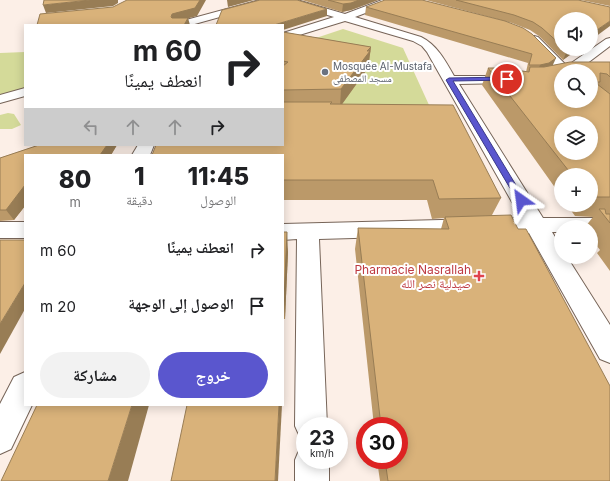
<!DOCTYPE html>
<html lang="ar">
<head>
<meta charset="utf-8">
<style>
  :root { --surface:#fff; --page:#f2f2f2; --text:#202124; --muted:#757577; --accent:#5a56ce }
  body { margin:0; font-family:Inter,"Noto Naskh Arabic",sans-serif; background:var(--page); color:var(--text); direction:rtl; height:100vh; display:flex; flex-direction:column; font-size:15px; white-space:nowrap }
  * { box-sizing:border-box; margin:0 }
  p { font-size:13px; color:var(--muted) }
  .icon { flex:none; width:22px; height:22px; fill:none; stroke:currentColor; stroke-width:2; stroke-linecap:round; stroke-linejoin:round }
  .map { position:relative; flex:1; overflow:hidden; direction:ltr }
  .panel { position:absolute; left:24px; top:154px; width:260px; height:252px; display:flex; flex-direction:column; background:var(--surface); border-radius:0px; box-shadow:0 2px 10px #0003; direction:rtl }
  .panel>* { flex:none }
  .top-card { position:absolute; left:24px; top:24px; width:260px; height:122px; border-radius:0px; box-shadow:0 2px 10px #0003; direction:rtl; background:#fff; color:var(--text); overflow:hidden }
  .controls { position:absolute; left:554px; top:12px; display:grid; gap:8px }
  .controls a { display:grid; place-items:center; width:44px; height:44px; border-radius:50%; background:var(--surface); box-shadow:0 2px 10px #0003; font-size:20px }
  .speed { position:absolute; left:296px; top:417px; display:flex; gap:8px; font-size:20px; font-weight:700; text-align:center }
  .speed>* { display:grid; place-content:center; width:52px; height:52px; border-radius:50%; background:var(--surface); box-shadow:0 2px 10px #0003; line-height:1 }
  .speed small { font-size:10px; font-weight:400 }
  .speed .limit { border:6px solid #d22; background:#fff; color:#111 }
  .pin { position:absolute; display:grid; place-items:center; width:34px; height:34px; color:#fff; margin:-17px; border:2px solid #fff; border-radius:50%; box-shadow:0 1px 4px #0007 }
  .me { position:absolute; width:44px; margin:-22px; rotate:329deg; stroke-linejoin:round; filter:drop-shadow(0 0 3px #0008) }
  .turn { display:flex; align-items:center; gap:14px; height:84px; padding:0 16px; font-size:18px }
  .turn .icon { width:52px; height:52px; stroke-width:2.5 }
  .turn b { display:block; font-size:28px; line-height:34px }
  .lanes { display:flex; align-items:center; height:38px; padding:0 16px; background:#0003; justify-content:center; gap:20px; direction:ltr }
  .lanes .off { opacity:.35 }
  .eta { display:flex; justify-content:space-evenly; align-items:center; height:68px; text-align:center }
  .eta b { font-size:24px; font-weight:800; line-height:28px }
  .button { display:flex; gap:8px; margin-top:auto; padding:8px 16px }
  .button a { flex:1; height:46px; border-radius:24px; background:var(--accent); color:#fff; font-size:16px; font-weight:800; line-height:46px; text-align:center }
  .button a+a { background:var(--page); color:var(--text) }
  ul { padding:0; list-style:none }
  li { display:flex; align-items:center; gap:12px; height:56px; padding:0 16px }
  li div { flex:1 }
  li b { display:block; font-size:15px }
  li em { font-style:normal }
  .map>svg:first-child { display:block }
  .green { fill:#d4da99 }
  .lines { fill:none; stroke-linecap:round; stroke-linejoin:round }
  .street-casing { stroke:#766458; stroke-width:2 }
  .street { fill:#fff; fill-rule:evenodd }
  .wall { fill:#bb9969 }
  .shaded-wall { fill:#987d55 }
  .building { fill:#d9b27a; stroke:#987d55; fill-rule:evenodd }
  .route { fill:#5a56ce; stroke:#3a3886 }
  .worship-dot { fill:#6b7280; stroke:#fff; stroke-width:1.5 }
  .health-dot { fill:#e0444e; stroke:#fff; stroke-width:1.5 }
  .labels { text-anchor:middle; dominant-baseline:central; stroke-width:4; stroke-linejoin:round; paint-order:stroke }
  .far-worship-label { font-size:10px; fill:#5b616d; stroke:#fff; text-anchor:start }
  .health-label { font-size:12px; fill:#be3a42; stroke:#fff; text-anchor:end }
</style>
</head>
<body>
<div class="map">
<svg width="610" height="481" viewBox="0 0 610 481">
  <rect width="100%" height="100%" fill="#fcefe7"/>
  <g class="green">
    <path d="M343,29L403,48L429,105L283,106V46H292Z"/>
    <path d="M25,52V88L0,95V53Z"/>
    <path d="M8,113L14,114L21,125L12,129H0V115Z"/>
  </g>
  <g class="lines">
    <g class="street-casing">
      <g id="street">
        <path d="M260,0H276L274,2L191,25H174L175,23Z"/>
        <path d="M282,0H297L345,14L382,0H396L394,2L355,17L421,37C437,45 445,60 454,76H519L521,79L519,82L514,83L459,84L543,218H610V232H591V227H561V232H552L561,247V257H567L610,325V363L600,359L529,233L319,239L327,426H305V439L300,437L295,426L297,239L283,240V224L521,218L427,52L422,46L413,41L345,21L283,40V33L334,17L284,2Z"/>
        <path d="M534,36L538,37L567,66L606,39L610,38V46L577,71H561V74L530,41L528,39L530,37Z"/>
        <path d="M25,88V96L0,103V95Z"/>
        <path d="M138,145H154L150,155H132Z"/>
        <rect x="0" y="222" width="25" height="16"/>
        <path d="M25,372V405H32L11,449L0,454V404L14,377Z"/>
        <path d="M305,446V460H329V481H295V460L300,448Z"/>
      </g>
    </g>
    <use href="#street" class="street"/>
  </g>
  <g class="wall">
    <path d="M302,0H378L351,10L342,12Z"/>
    <path d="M426,0H578L561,19V49H578L563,60L539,36L530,30L512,23Z"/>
    <path d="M581,0H610V6Z"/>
    <path d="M366,7L505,21L553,65L610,62V271L597,253L600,250L591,238V227H585L593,217L575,216L567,205H591V175H561V196L482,85L488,68L526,72L528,63L365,15Z"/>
    <path d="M283,32L371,47L368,68L342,104L501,198L492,215L610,481H380L377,460H399V426H374L355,249L358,228L441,229L444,218L432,219L427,200H283Z"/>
    <path d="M39,145H117L111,155H25V206L14,220L0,221V158Z"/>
    <path d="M283,232L288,252L285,319H283Z"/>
  </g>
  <g class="shaded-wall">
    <path d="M90,0H118V3L113,6L46,13L43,5Z"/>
    <path d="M200,0H206L197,16L174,22L171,17L172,14Z"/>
    <path d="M227,0H254L228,7Z"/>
    <path d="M359,0H378L351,10L342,12L343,4Z"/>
    <path d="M327,9V16L283,30V25H274Z"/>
    <path d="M188,18L190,25H184Z"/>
    <path d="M610,21V26L591,40V34Z"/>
    <path d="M371,47L368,68L340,107L341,89Z"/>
    <path d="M570,49H578L563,60L567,51Z"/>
    <path d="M556,58L552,67L536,74L540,65Z"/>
    <path d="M107,145H117L111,155H100Z"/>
    <path d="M25,185V206L14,220L6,210Z"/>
    <path d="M287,232L288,252L285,319L284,300Z"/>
    <path d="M25,283V309L0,354V324Z"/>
    <path d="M132,405H149L128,481H108Z"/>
    <path d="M279,405H282L278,481H275Z"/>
  </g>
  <g class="building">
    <path d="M44,0H90L43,5Z"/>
    <path d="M127,0H200L195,8L172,14L171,17L172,18H188L184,25H37L40,14L113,7Z"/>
    <path d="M260,0H297L327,9L274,25H216L222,10Z"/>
    <path d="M328,0H359L351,3L343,4Z"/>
    <path d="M385,0H422L505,21L523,28L532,34L556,58L549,63L540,65H529L532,54L366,7Z"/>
    <path d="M456,0H578L610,7V21L591,34V19H561V45L542,28L533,22L514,15Z"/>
    <path d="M283,32L371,47L367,51H370L341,89L283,90V66L288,62L283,61Z"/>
    <path d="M570,62H610V77L607,74L600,73V82H597V84L610,94V197H591V175H572L488,68H501L529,72L530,67H544ZM561,71H591V101H561ZM561,123H591V153H561Z"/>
    <path d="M283,102H332L330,104L453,105L501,198L439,199L433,180H283V155H152L156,145H283Z"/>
    <path d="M39,145H107L100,155H25V185L6,210H0V158Z"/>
    <path d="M599,209H605L606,214H610V223Z"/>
    <path d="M511,215L518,229H526L610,386V481H388L385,460H399V426H381L358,228L449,229L445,217Z"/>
    <path d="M283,232H287L284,300H283Z"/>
    <path d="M0,240H25V283L0,324Z"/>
    <path d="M37,405H132L108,481H1Z"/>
    <path d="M187,405H279L275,481H171Z"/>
  </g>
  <path class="route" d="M507,77L509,78V80L453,81L525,200L521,203L517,200L446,80L449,78Z"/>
  <circle class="worship-dot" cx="325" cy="72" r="4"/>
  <path class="health-dot" d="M477 270h4v4h4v4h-4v4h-4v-4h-4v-4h4z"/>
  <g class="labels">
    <g class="far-worship-label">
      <text x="333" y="66">Mosquée Al-Mustafa<tspan x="333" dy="12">مسجد المصطفى</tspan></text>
    </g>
    <g class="health-label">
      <text x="471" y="269">Pharmacie Nasrallah<tspan x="471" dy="14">صيدلية نصر الله</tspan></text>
    </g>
  </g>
</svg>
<div class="controls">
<a><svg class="icon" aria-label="sound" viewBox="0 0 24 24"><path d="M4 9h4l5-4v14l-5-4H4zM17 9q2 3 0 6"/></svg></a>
<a><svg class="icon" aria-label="search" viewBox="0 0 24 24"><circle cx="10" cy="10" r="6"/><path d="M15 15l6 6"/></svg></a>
<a><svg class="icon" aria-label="layers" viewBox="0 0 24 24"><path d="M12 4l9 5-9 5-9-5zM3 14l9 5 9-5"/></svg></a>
<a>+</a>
<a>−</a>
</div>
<div class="speed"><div>23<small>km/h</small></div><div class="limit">30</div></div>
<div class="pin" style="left:507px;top:79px;background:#d93025"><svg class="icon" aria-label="arrive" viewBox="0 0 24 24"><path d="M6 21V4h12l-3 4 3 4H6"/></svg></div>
<svg class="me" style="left:521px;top:200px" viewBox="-20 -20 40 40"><path d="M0-17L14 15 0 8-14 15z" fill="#5a56ce" stroke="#fff" stroke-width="4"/></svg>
<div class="top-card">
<div class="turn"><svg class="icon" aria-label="right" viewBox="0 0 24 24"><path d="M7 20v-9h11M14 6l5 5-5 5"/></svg><div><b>60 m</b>انعطف يمينًا</div></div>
<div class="lanes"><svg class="icon off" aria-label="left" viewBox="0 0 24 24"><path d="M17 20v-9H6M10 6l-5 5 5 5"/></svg><svg class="icon off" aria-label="ahead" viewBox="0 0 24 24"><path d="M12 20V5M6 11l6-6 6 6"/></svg><svg class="icon off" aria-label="ahead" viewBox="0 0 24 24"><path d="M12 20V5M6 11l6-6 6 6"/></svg><svg class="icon" aria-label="right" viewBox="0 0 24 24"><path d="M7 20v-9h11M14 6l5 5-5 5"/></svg></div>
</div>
<section class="panel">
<div class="eta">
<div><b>11:45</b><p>الوصول</p></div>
<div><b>1</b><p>دقيقة</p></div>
<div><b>80</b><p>m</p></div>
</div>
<ul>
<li><svg class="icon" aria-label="right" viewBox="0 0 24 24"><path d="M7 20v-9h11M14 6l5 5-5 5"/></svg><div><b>انعطف يمينًا</b></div><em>60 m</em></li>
<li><svg class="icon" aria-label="arrive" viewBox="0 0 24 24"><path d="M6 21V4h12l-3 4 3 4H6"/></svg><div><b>الوصول إلى الوجهة</b></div><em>20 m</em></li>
</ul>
<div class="button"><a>خروج</a><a>مشاركة</a></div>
</section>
</div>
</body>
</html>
